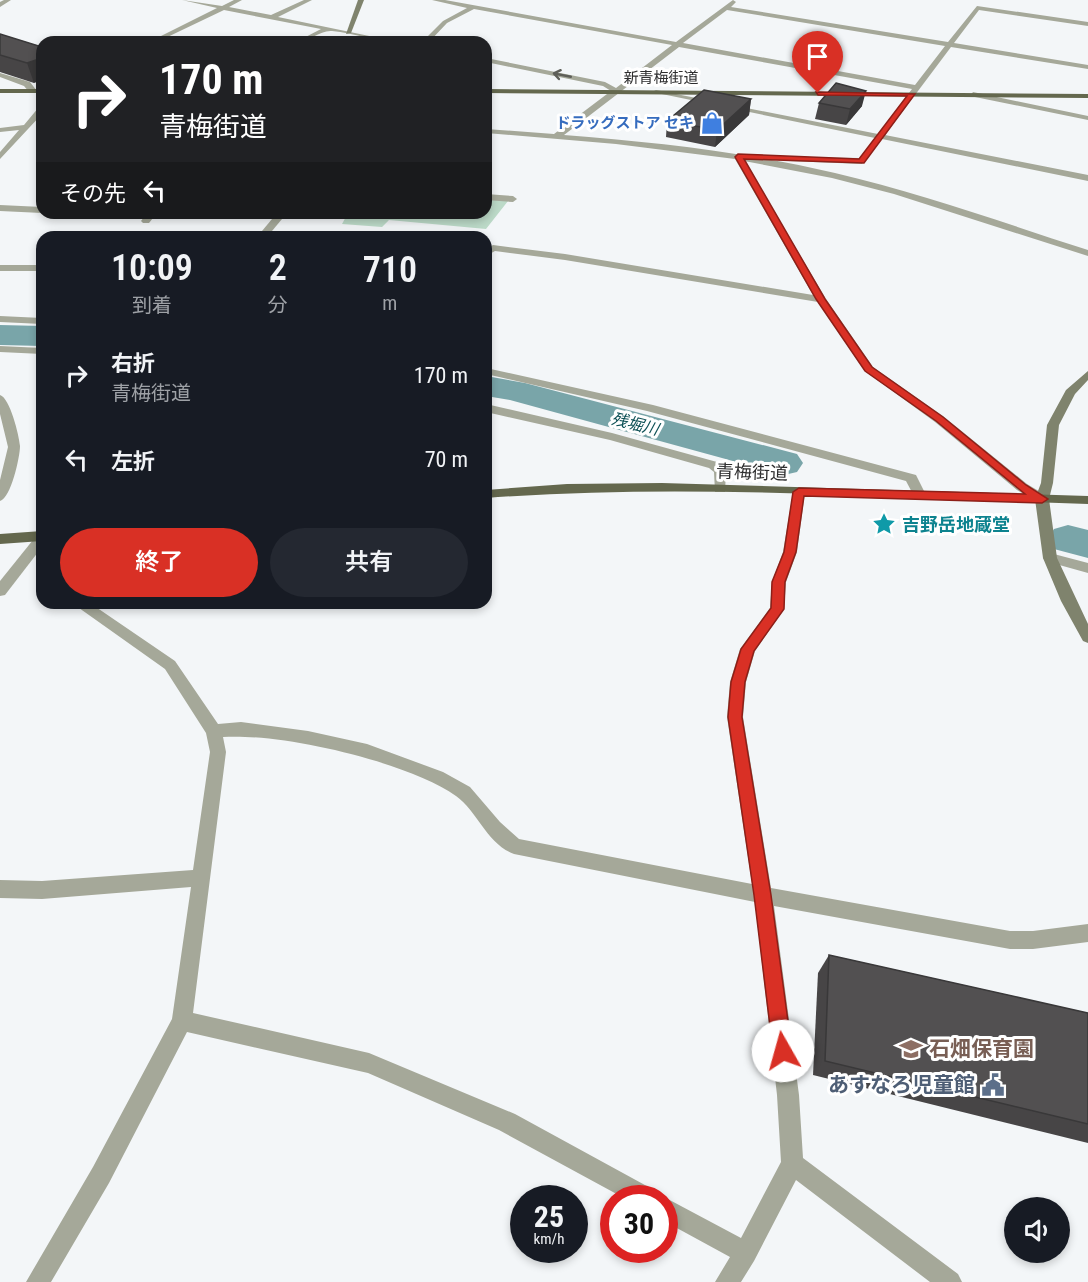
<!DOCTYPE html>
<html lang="ja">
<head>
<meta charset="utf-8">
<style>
  :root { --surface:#171b24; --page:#242831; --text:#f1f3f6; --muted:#9ea1a6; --accent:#d93025 }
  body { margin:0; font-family:"Roboto Condensed","Noto Sans JP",sans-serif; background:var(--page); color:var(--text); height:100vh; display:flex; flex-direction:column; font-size:22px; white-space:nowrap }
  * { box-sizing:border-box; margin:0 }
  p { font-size:20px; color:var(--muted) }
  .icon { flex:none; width:33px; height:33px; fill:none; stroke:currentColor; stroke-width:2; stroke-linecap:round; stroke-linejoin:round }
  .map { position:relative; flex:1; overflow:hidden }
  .panel { position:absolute; left:36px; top:231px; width:456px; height:378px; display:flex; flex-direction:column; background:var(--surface); border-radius:18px; box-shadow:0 3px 9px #0003 }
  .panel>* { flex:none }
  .top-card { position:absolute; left:36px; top:36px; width:456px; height:183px; border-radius:18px; box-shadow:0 3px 9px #0003; background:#202124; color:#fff; overflow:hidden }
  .fabs { position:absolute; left:1004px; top:1197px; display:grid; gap:12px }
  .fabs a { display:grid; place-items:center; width:66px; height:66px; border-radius:50%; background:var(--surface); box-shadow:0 3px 9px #0003; font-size:30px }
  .speed { position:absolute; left:510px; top:1185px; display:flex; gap:12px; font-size:30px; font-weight:700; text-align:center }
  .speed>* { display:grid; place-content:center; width:78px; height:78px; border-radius:50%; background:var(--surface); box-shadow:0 3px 9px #0003; line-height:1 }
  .speed small { font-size:15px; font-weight:400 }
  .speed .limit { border:9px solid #d22; background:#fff; color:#111 }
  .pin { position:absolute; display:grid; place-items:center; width:51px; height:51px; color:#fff; margin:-62px -26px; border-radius:50% 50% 50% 0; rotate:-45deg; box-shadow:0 0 6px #0007 }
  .pin .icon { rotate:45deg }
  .me { position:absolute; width:66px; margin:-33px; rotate:353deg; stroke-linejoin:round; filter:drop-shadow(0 0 4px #0008) }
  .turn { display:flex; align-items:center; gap:21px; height:126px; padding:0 24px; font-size:27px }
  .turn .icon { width:78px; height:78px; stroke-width:2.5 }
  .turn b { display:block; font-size:42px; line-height:51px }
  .then { display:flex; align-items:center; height:57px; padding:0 24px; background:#0003; gap:12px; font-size:22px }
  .eta { display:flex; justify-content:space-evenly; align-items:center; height:102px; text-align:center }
  .eta b { font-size:36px; font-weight:600; line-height:42px }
  .cta { display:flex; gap:12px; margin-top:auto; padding:12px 24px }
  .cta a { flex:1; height:69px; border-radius:36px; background:var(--accent); color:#fff; font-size:24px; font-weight:600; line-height:69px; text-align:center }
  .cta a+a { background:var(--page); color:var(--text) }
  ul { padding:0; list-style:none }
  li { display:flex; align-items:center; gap:18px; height:84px; padding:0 24px }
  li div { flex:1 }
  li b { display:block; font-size:22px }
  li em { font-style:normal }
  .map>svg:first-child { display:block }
  .green { fill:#bcdac8 }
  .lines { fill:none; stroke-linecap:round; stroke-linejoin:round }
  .river { fill:#79a5a9; fill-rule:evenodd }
  .street { fill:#a5a899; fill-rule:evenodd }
  .secondary { fill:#7f836d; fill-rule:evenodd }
  .primary { fill:#64684e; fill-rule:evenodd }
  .wall { fill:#474546 }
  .shaded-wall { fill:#393839 }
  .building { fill:#525051; stroke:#393839; stroke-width:1.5 }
  .oneway { stroke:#5e5f59 }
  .route { fill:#d93025; stroke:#8d1f18; stroke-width:1.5 }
  .labels { text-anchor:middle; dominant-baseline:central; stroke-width:6; stroke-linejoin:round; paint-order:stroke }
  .far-street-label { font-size:15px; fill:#2e2e2f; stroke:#fff }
  .far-shop-label { font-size:15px; font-weight:bold; fill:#366cbe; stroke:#fff; text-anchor:end }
  .far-water-label { font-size:16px; font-style:italic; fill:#0d5055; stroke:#fff }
  .street-label { font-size:18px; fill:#2e2e2f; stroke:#fff }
  .culture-label { font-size:18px; font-weight:bold; fill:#0d838f; stroke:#fff; text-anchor:start }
  .near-education-label { font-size:21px; font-weight:bold; fill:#785e54; stroke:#fff; text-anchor:start }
  .near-service-label { font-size:21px; font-weight:bold; fill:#4e5e75; stroke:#fff; text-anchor:end }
</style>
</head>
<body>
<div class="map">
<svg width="1088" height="1282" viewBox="0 0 1088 1282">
  <rect width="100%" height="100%" fill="#f3f6f8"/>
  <path class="green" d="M486,199L508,201L486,229L389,220L382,227L342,224L348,213H486Z"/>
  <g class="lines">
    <g class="river">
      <path d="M0,325L42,326V346L0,345Z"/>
      <path d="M486,376L525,383L797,454L803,463L797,472L784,475L510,400L486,396Z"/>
      <path d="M1068,525L1088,530V558L1054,549L1048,539L1054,529Z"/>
    </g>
    <g class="street">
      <path d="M4,0H11L0,7V2Z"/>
      <path d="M182,0L222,6L234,0H242L229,7L271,15L304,0H312L278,17L398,42C375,42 354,33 332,31C320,30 309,42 296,42L321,29L224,10L157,42H149L217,8Z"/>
      <path d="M432,0H445L676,42L733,0L736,2L731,7L948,42L977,6L1088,22V26L979,10L954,43L1088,65V69L951,47L885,135L1088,175V181L882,139L862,164L788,161L787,159L791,157L860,158L875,138L652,92L656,90L878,134L912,89L679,47L564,135C654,142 746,152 835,173C921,193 1004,223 1088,250V256L894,194L832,178L744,161L826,299L873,367L943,416L1027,484L1047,496L1049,499L1047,502H1037L1017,490L935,422L865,371L818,302L565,260L495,251L486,256V249L493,245L565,254L813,295L735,159L616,144L486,133V129L554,134L611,91L603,86L486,62V58L605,82L616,88L672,45L474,9L447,23L429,42H422L443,21L467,8ZM727,10L945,46L915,85L683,43Z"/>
      <path d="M0,73L30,82L37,91L30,93L24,86L0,77Z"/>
      <path d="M973,92L1088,116V120L970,96Z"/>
      <path d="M39,107H42V114L0,159V152L19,130L0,132V128L24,125Z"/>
      <path d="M486,194L513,196L517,199L513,202L486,200Z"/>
      <path d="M0,205L42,207V213L0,211Z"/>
      <path d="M147,213H157L149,223H143L141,221Z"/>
      <path d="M277,213H287L267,237H257Z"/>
      <rect x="0" y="265" width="42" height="6"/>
      <path d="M0,316L42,318V324L0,322Z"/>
      <path d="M0,346L42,348V354L0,352Z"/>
      <path d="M486,368L653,405L916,475L926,495L925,498H915L906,481L647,411L486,374Z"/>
      <path d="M0,395C10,398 19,435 20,446C20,457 11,498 0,501V480L8,447L0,414Z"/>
      <path d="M486,404L612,433L717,462L726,471L725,492H715L714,472L709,468L610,440L486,412Z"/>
      <path d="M799,488L805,492L797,552L786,582L784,609L755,651L746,682L743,717L771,888L1010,931H1033L1088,924V942L1033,949H1010L774,906L799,1095L803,1158L958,1274L962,1282H930L796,1180L754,1261L741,1282H715L730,1257L664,1221V1198H659L664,1197L741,1238L781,1162L777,1095L755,902L514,854C487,844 478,812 456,796C408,762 282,733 223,737L226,752L193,1013L369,1053L515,1114L654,1190L657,1198H624L499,1130L368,1073L187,1032L109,1183L51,1282H26L93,1167L172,1019L191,887L42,899L0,898V880L42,881L193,870L210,752L206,733L165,669L72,603H90L175,661L218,724L241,722L308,731L367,744L443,772L470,787L500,822L519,839L752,884L727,717L730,682L740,649L770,608L772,582L783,552L793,492Z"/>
      <path d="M42,533V547L5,595L0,596V581L37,535Z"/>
      <path d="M1050,553L1088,563V573L1045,561L1043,558Z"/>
    </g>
    <g class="secondary">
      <path d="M358,0H364L351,33L346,34Z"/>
      <path d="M1088,371V380L1075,394L1059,425L1053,483L1049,499L1057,558L1088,624V643L1083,641L1061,601L1043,558L1035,499L1041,483L1047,425L1066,390Z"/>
    </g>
    <g class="primary">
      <rect x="0" y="89" width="42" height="4"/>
      <path d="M486,89L1088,94V98L486,93Z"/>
      <path d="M662,483L1088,496V504C888,498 686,483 486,498V490L567,484Z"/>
      <path d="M42,531V541L0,544V534Z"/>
    </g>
  </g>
  <g class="wall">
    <path d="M0,34L42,47L34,83L0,72Z"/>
    <path d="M751,99L749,115L715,147L666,137L667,121Z"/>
    <path d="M819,103L862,106L846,125L815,119Z"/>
    <path d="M829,955L1088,1013V1143L813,1075L818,973Z"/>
  </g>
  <g class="shaded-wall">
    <path d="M42,58V80L34,83L27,63Z"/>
    <path d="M866,91L862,106L846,125L850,109Z"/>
    <path d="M751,99L749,115L715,147L717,130Z"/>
  </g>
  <g class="building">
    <path d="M0,34L42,47V58L27,63L0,55Z"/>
    <path d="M836,83L866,91L850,109L819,103Z"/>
    <path d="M704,90L751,99L717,130L667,121Z"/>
    <path d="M829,955L1088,1013V1124L825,1061Z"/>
  </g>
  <defs><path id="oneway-shaft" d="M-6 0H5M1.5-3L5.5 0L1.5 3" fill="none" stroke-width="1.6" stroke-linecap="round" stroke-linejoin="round" transform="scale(1.5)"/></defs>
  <use class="oneway" href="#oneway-shaft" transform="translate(562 75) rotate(-169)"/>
  <path class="route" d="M816,92L915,94L864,163L744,159L825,299L872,367L943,417L1026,485L1048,499L1042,503L804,496L796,552L785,582L784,609L754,651L745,682L742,717L771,895L792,1051L789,1057L783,1060L776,1057L773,1051L754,895L728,717L731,682L741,649L771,608L772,582L784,552L793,492L799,488L1025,494L936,421L865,371L816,299L735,157L738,154L859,159L907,96L818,95Z"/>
  <defs>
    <g id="shop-bare" transform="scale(1.8)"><path d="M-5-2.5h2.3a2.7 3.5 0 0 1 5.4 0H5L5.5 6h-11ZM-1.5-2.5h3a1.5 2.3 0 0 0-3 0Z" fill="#3f7fe0" stroke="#fff" stroke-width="2.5" paint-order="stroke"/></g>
    <g id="sight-bare" transform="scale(1.8)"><path d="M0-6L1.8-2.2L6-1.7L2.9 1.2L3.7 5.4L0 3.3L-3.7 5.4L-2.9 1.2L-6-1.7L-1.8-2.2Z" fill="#0f9aa8" stroke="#fff" stroke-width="2.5" paint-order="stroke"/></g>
    <g id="school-bare" transform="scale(1.8)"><path d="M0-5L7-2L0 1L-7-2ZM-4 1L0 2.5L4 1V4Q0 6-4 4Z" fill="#8d6e63" stroke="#fff" stroke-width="2.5" paint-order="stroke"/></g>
    <g id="civic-bare" transform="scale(1.8)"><path d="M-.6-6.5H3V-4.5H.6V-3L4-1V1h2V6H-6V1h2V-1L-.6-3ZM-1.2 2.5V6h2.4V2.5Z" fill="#5c6f8a" stroke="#fff" stroke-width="2.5" paint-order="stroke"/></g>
  </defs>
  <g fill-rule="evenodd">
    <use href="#shop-bare" x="712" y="123"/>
    <use href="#sight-bare" x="884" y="524"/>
    <use href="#school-bare" x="911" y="1049"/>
    <use href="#civic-bare" x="993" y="1085"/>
  </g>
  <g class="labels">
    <g class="far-street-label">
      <text x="661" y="78">新青梅街道</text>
    </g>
    <g class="far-shop-label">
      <text x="694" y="123">ドラッグストア セキ</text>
    </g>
    <g class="far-water-label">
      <text transform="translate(635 424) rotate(14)">残堀川</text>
    </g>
    <g class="street-label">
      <text transform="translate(752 472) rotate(2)">青梅街道</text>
    </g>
    <g class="culture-label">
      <text x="902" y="524">吉野岳地蔵堂</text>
    </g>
    <g class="near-education-label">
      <text x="929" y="1049">石畑保育園</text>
    </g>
    <g class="near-service-label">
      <text x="975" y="1085">あすなろ児童館</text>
    </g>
  </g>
</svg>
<div class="fabs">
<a><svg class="icon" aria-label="sound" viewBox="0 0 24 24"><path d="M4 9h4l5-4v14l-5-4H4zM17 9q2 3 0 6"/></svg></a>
</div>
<div class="speed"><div>25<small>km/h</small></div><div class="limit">30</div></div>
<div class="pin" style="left:818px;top:93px;background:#d93025"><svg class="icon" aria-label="arrive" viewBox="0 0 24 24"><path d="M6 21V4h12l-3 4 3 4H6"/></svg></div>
<svg class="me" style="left:783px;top:1051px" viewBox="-20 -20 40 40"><circle r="19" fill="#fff"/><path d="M0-13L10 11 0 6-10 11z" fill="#d93025"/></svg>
<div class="top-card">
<div class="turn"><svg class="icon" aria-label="right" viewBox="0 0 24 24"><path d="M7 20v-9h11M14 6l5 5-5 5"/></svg><div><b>170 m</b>青梅街道</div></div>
<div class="then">その先<svg class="icon" aria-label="left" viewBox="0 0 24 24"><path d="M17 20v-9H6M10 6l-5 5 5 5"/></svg></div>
</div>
<section class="panel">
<div class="eta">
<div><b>10:09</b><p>到着</p></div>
<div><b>2</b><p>分</p></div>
<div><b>710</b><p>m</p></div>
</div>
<ul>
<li><svg class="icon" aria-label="right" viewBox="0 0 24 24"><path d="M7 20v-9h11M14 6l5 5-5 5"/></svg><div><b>右折</b><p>青梅街道</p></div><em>170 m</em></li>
<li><svg class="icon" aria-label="left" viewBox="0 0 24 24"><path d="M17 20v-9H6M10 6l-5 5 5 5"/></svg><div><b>左折</b></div><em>70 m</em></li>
</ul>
<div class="cta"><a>終了</a><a>共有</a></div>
</section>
</div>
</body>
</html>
